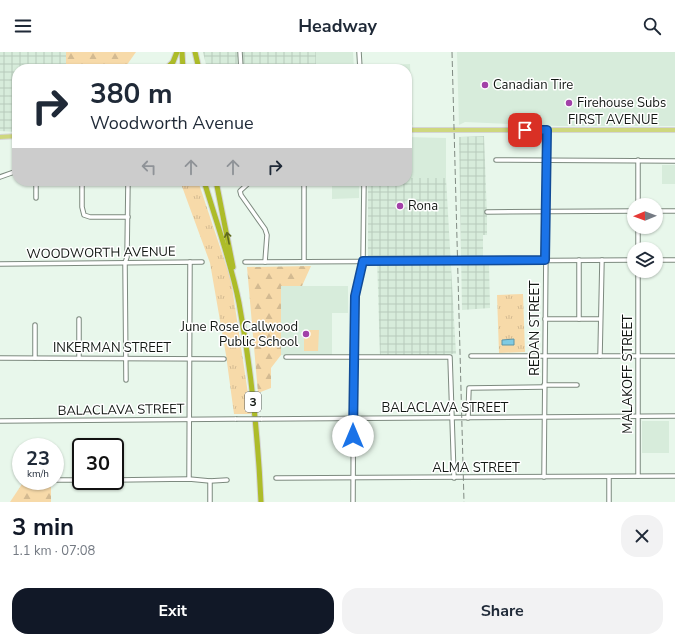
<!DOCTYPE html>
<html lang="en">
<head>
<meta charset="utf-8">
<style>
  :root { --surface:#fff; --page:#f2f2f3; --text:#1f2937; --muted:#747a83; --accent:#111827 }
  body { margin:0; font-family:"Nunito Sans",sans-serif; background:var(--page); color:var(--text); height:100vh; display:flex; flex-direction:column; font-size:15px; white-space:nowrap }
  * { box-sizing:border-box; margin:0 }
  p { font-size:13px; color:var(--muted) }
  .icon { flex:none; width:22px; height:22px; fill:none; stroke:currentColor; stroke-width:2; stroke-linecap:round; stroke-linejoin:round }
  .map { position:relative; height:450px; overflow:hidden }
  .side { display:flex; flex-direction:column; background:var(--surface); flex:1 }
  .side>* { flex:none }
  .banner { position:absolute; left:12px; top:12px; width:400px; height:122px; border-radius:16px; box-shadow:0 1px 3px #0004; background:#fff; color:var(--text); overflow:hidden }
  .needle { width:26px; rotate:269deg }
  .tools { position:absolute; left:627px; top:146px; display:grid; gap:8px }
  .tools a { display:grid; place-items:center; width:36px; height:36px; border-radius:50%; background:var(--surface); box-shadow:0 1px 3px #0004; font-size:20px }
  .speed { position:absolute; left:12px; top:386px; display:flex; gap:8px; font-size:20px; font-weight:700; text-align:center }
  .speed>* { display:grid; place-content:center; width:52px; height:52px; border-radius:50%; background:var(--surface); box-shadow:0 1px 3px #0004; line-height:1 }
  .speed small { font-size:10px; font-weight:400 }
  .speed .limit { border:2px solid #111; border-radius:6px; background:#fff; color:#111 }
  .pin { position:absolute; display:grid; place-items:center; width:34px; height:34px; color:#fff; margin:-17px; border-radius:8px; box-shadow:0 2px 6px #0006 }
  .me { position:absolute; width:44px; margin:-22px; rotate:0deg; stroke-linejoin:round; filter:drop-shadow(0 0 3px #0008) }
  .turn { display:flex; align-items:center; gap:14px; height:84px; padding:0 12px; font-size:18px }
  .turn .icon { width:52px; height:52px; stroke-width:2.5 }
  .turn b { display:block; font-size:28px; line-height:34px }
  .lanes { display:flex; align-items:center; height:38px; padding:0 12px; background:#0003; justify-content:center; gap:20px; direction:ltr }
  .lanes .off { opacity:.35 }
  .round { display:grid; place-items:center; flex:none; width:42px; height:42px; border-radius:16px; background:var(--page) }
  .headline { display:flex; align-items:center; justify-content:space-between; height:68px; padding:0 12px }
  h1 { font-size:24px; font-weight:700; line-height:30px; color:var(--accent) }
  .button { display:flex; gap:8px; margin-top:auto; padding:8px 12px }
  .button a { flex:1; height:46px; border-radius:16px; background:var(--accent); color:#fff; font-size:16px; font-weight:700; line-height:46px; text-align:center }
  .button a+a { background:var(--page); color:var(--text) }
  header { display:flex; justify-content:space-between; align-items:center; height:52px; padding:0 12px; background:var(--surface); font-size:18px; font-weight:700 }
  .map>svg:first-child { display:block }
  .built { fill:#d7ecdb }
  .industrial { fill:url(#industrial-grid) }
  .grass { fill:url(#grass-tufts) }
  .forest { fill:url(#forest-firs) }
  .pitch { fill:#f7daa9 }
  .water { fill:url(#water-waves); stroke:#5f95a5 }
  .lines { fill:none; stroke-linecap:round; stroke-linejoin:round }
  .minor-casing { stroke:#7d8a7f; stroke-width:5.5 }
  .major-casing { stroke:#d4d5d5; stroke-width:6 }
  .highway-casing { stroke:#d4d5d5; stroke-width:7 }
  .minor { stroke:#fff; stroke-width:3.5 }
  .major { stroke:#ced77e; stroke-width:4 }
  .highway { stroke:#adbc28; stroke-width:5 }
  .rail { stroke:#808a82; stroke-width:1; stroke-dasharray:6 3; stroke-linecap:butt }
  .minor-bridge-casing { stroke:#7d8a7f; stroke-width:5.5; stroke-linecap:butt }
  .minor-bridge { stroke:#fff; stroke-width:3.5 }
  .oneway { stroke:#606a1e }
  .route-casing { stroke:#114b97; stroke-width:10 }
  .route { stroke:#1a73e8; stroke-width:7 }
  .poi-dot { fill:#a241a8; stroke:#fff; stroke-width:1.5 }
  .labels { text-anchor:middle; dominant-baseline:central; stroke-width:3; stroke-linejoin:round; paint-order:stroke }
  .shield { fill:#fff; stroke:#595d5a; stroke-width:1 }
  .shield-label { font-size:12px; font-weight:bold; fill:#121713 }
  .poi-label { font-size:13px; fill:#121713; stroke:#fff; text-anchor:start }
  .street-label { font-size:13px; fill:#121713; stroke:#fff }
</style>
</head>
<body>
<header><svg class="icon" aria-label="menu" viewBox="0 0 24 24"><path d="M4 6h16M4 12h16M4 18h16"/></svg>Headway<svg class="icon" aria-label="search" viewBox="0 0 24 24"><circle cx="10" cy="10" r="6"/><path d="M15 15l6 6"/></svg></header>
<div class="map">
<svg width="675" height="450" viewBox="0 0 675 450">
  <defs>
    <pattern id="industrial-grid" width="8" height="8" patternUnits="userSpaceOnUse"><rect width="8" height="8" fill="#d7ecdb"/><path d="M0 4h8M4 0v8" fill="none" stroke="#b8cabb"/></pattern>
    <pattern id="grass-tufts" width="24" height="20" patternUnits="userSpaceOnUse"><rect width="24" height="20" fill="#f7daa9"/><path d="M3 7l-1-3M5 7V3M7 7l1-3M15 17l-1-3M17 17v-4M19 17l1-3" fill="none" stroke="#d3ba91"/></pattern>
    <pattern id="forest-firs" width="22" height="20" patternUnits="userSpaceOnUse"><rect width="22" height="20" fill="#f7daa9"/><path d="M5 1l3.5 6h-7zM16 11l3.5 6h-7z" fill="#d3ba91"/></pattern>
    <pattern id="water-waves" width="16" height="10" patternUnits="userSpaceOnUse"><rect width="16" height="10" fill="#80cbe3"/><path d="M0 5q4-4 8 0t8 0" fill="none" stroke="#6eaec2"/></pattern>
  </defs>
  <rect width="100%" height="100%" fill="#e8f7eb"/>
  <g class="built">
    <path d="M316,0H353L354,17H316Z"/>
    <path d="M457,0H675V74H558L465,70L459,73Z"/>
    <path d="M410,12L413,73H407V17H364V14Z"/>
    <path d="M407,85L446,86V126H407Z"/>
    <rect x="662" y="113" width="13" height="19"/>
    <path d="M332,129H359V146L332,147Z"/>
    <path d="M281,234H348V261H332V303H281Z"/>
    <rect x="642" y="369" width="27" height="32"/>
  </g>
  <g class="industrial">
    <path d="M0,0H66V17H17V80L0,79Z"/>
    <path d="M203,0H316V17H207Z"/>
    <path d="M484,84L487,164V183H483V204L489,212L490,256L462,258L459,85Z"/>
    <path d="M407,126H446L456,302L380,305L377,205L368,206V129H407Z"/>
  </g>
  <g class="grass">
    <path d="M180,129H198L231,228L251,362H234L226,303L210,211Z"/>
    <path d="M523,242L525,300L499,301L497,243Z"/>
  </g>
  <g class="forest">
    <path d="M66,0H136L124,17H66Z"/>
    <path d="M311,214L302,234H281V303L271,316V336L258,341L247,215Z"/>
    <path d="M24,429H51V450H10Z"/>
  </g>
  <path class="pitch" d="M304,278H319L318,299H304Z"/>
  <path class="water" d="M514,287V293H502V288Z"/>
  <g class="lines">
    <g class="minor-casing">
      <g id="minor">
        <path d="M240,0L241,17"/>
        <path d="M359,0L360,17"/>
        <path d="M496,108L675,109"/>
        <path d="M0,125L17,119"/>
        <path d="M36,129V146"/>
        <path d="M82,129V155L84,163L90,165H128"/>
        <path d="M251,129L240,139L241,143L265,177L267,183L265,210"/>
        <path d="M304,129V209"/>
        <path d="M638,153V108"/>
        <path d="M656,159H675"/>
        <path d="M487,160L634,159"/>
        <path d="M638,197V175"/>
        <path d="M656,208H675"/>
        <path d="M245,210L634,208"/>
        <path d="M0,212L202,210"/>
        <path d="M79,267V306"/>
        <path d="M545,267H600"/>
        <path d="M579,267V208"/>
        <path d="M471,304H675"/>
        <path d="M600,304L602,208"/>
        <path d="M286,305H450L454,426"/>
        <path d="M0,306L224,307"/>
        <path d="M35,306V273"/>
        <path d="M126,328L125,211L127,205L128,129"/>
        <path d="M544,333H577"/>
        <path d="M468,366L469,336L544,335"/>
        <path d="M261,367L675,364"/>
        <path d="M0,369L236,367"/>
        <path d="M638,424V219"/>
        <path d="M544,425L547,78"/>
        <path d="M609,425V450"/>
        <path d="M276,426L675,424"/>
        <path d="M189,427L190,210"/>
        <path d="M55,428H81"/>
        <path d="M115,428L189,427L210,429L227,428"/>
        <path d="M210,429V450"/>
        <path d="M353,450L354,257L357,232L363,209L364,129"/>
      </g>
    </g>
    <g class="major-casing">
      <g id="major">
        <path d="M407,78H675"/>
        <path d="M0,85L17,84"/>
      </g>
    </g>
    <g class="highway-casing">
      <g id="highway">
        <path d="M182,0L183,17"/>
        <path d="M195,0L199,17"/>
        <path d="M166,17L173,10L177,0"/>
        <path d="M204,129C216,169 231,210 239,251C251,316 258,384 261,450"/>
        <path d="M216,129L233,215"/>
      </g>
    </g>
    <use href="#minor" class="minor"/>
    <use href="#major" class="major"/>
    <use href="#highway" class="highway"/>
    <path class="rail" d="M452,0L464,450"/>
    <g class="minor-bridge-casing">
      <path id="minor-bridge" d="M236,367H261"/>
    </g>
    <use href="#minor-bridge" class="minor-bridge"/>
  </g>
  <defs><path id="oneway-shaft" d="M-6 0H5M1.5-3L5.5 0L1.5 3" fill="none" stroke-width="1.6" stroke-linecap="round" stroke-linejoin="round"/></defs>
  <use class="oneway" href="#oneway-shaft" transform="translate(228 186) rotate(-101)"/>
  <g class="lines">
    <g class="route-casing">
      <path id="route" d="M353,384L355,244L363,209L545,208L547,78H525"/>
    </g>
    <use href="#route" class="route"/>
  </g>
  <g class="poi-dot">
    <circle cx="485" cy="33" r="4"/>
    <circle cx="569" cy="51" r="4"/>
    <circle cx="400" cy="154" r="4"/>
    <circle cx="306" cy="282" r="4"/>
  </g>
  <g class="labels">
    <rect class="shield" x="245" y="340" width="16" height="20" rx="3"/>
    <g class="shield-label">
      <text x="253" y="350">3</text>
    </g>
    <g class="poi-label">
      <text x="493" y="33">Canadian Tire</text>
      <text x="577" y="51">Firehouse Subs</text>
      <text x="408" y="154">Rona</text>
      <text x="298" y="275" text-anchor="end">June Rose Callwood<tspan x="298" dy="15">Public School</tspan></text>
    </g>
    <g class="street-label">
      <text x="613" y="68">FIRST AVENUE</text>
      <text transform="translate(101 201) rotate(-1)">WOODWORTH AVENUE</text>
      <text transform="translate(535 276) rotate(-90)">REDAN STREET</text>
      <text x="112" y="296">INKERMAN STREET</text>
      <text transform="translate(628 322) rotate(-90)">MALAKOFF STREET</text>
      <text x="445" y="356">BALACLAVA STREET</text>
      <text transform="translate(121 358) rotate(-1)">BALACLAVA STREET</text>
      <text x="476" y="416">ALMA STREET</text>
    </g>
  </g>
</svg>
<div class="tools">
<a><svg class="needle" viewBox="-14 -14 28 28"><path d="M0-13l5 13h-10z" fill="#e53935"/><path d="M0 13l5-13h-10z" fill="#747a83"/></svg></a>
<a><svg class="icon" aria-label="layers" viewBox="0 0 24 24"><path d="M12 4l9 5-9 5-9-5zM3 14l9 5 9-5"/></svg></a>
</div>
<div class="speed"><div>23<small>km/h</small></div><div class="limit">30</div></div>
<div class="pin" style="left:525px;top:78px;background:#d93025"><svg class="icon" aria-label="arrive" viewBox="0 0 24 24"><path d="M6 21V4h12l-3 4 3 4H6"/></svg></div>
<svg class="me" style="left:353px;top:384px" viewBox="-20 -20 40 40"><circle r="19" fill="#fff"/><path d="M0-13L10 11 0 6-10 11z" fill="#1a73e8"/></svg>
<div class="banner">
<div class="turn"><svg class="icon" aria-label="right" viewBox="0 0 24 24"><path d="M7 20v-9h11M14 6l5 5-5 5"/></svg><div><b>380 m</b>Woodworth Avenue</div></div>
<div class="lanes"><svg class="icon off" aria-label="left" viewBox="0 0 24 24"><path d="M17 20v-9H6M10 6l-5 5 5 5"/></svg><svg class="icon off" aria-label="ahead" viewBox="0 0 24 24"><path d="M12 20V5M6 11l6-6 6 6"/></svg><svg class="icon off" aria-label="ahead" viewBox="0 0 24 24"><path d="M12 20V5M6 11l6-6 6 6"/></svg><svg class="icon" aria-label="right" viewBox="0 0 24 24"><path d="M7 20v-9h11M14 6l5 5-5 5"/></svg></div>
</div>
</div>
<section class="side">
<div class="headline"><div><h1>3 min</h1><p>1.1 km · 07:08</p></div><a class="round"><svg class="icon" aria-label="close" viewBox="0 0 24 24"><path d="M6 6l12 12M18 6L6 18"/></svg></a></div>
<div class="button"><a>Exit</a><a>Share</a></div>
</section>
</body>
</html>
